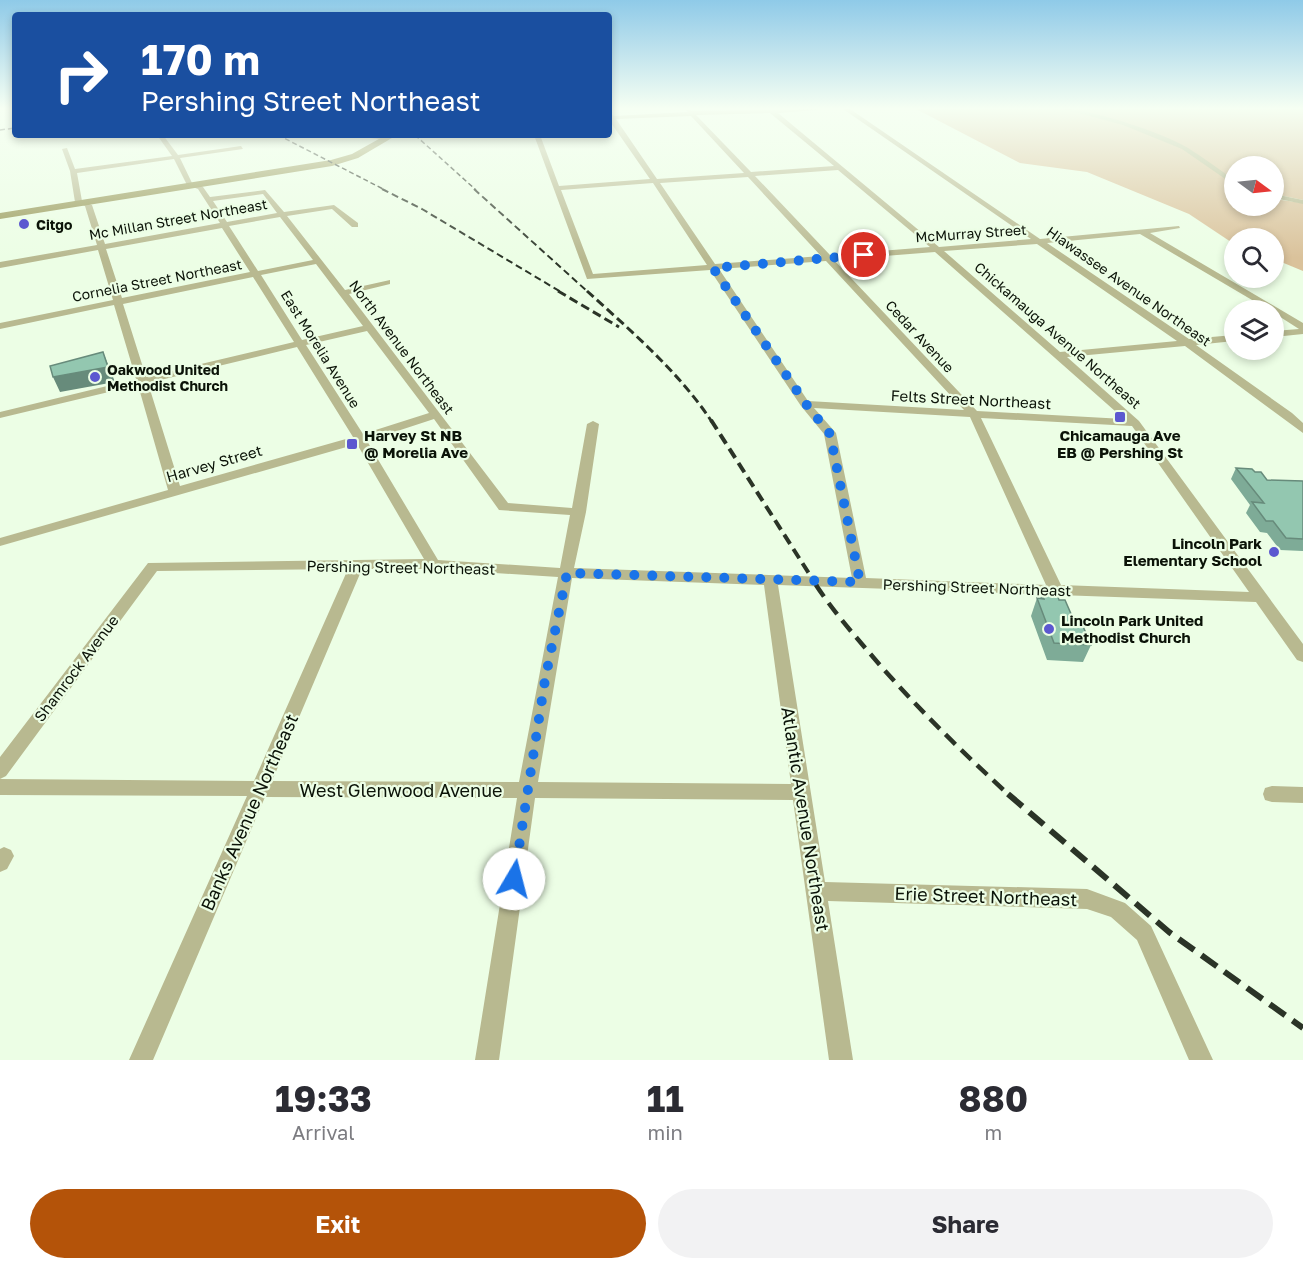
<!DOCTYPE html>
<html lang="en">
<head>
<meta charset="utf-8">
<style>
  :root { --surface:#fff; --page:#f2f2f3; --text:#2b2b33; --muted:#7c7c81; --accent:#b45309 }
  body { margin:0; font-family:"Golos Text",sans-serif; background:var(--page); color:var(--text); height:100vh; display:flex; flex-direction:column; font-size:22px; white-space:nowrap }
  * { box-sizing:border-box; margin:0 }
  p { font-size:20px; color:var(--muted) }
  .icon { flex:none; width:33px; height:33px; fill:none; stroke:currentColor; stroke-width:2; stroke-linecap:round; stroke-linejoin:round }
  .map { position:relative; height:1060px; overflow:hidden }
  .details { display:flex; flex-direction:column; background:var(--surface); flex:1 }
  .details>* { flex:none }
  .banner { position:absolute; left:12px; top:12px; width:600px; height:126px; border-radius:6px; box-shadow:0 3px 9px #0003; background:#1a4fa0; color:#fff; overflow:hidden }
  .needle { width:39px; rotate:105deg }
  .controls { position:absolute; left:1224px; top:156px; display:grid; gap:12px }
  .controls a { display:grid; place-items:center; width:60px; height:60px; border-radius:50%; background:var(--surface); box-shadow:0 3px 9px #0003; font-size:30px }
  .pin { position:absolute; display:grid; place-items:center; width:51px; height:51px; color:#fff; margin:-26px; border:3px solid #fff; border-radius:50%; box-shadow:0 2px 6px #0007 }
  .me { position:absolute; width:66px; margin:-33px; rotate:8deg; stroke-linejoin:round; filter:drop-shadow(0 0 4px #0008) }
  .turn { display:flex; align-items:center; gap:21px; height:126px; padding:0 30px; font-size:27px }
  .turn .icon { width:78px; height:78px; stroke-width:2.5 }
  .turn b { display:block; font-size:42px; line-height:51px }
  .eta { display:flex; justify-content:space-evenly; align-items:center; height:102px; text-align:center }
  .eta b { font-size:36px; font-weight:700; line-height:42px }
  .button { display:flex; gap:12px; margin-top:auto; padding:12px 30px }
  .button a { flex:1; height:69px; border-radius:36px; background:var(--accent); color:#fff; font-size:24px; font-weight:700; line-height:69px; text-align:center }
  .button a+a { background:var(--page); color:var(--text) }
  .map>svg:first-child { display:block }
  .green { fill:#dac29b }
  .lines { fill:none; stroke-linecap:round; stroke-linejoin:round }
  .street { fill:#b8b990; fill-rule:evenodd }
  .secondary { fill:#999a5b; fill-rule:evenodd }
  .rail-far5 { stroke:#2b3427; stroke-width:1.5; stroke-dasharray:5 3; stroke-linecap:butt }
  .rail-far4 { stroke:#2b3427; stroke-width:2; stroke-dasharray:7 4; stroke-linecap:butt }
  .rail-far3 { stroke:#2b3427; stroke-width:3; stroke-dasharray:9 4.5; stroke-linecap:butt }
  .rail-far2 { stroke:#2b3427; stroke-width:4; stroke-dasharray:11 6; stroke-linecap:butt }
  .rail-far1 { stroke:#2b3427; stroke-width:4.5; stroke-dasharray:14 8; stroke-linecap:butt }
  .rail { stroke:#2b3427; stroke-width:6; stroke-dasharray:19 9; stroke-linecap:butt }
  .wall { fill:#7eab97 }
  .shaded-wall { fill:#678b7b }
  .building { fill:#93c7b0; stroke:#678b7b; stroke-width:1.5 }
  .route { stroke:#1a73e8; stroke-width:10; stroke-dasharray:0 18 }
  .poi-dot { fill:#5c58d0; stroke:#ecfee5; stroke-width:2 }
  .labels { text-anchor:middle; dominant-baseline:central; stroke-width:4.5; stroke-linejoin:round; paint-order:stroke }
  .far-street-label { font-size:14px; fill:#0b1308; stroke:#ecfee5 }
  .far-poi-label { font-size:14px; font-weight:bold; fill:#0b1308; stroke:#ecfee5; text-anchor:start }
  .street-label { font-size:15px; fill:#0b1308; stroke:#ecfee5 }
  .poi-label { font-size:15px; font-weight:bold; fill:#0b1308; stroke:#ecfee5; text-anchor:start }
  .near-street-label { font-size:18px; fill:#0b1308; stroke:#ecfee5 }
</style>
</head>
<body>
<div class="map">
<svg width="1303" height="1060" viewBox="0 0 1303 1060">
  <rect width="100%" height="100%" fill="#ecfee5"/>
  <path class="green" d="M916,109H1303V200L1274,194V166H1234V206H1274V199L1303,203V271L1274,259V238H1234V244L1189,214L1087,172L1020,163Z"/>
  <g class="lines">
    <g class="street">
      <path d="M685,109L693,111L827,109L778,113L939,247L1031,239L843,109H850L1040,239L1179,226L1180,228L1150,233L1303,323V334L1274,337V331L1299,329L1274,313V310H1269L1140,234L1047,243L1189,339L1234,335V341L1196,345L1292,413L1303,423V433L1185,346L1067,357L1139,421L1303,644V662L1297,660L1256,602L778,585L825,882L1087,889L1125,903L1151,926L1213,1060H1189L1137,940L1111,917L1087,909L828,901L853,1060H829L793,800L535,798L499,1060H475L517,798L265,797L153,1060H129L247,796L0,795V779L254,781L348,569L157,571L6,776L0,779V757L148,563L424,559L357,444L0,546V538L168,490L138,385L0,418V412L136,379L114,305L0,329V323L113,300L98,250L0,268V262L97,245L85,206L75,202L70,171L62,149L67,148L75,169L172,156L157,135H163L178,155L241,146L243,149L180,158L192,183L203,187L210,197L265,190L284,212L334,205L358,223V227H352L332,209L287,216L345,290L390,280V284L349,294L508,503L572,508L587,424L593,421L599,424L586,512L574,568L852,578L824,434L801,406L710,270L587,279L534,135H540L559,186L650,179L609,120V111L614,116L688,112ZM770,113L834,166L751,172L696,115ZM691,116L744,173L657,179L616,119ZM174,159L187,185L198,189L220,223L105,244L92,205L82,201L77,173ZM838,170L930,247L830,255L755,176ZM748,177L821,256L715,264L660,183ZM653,183L707,265L593,274L561,190ZM263,194L277,213L227,222L213,201ZM280,217L313,260L258,271L229,226ZM222,228L250,272L122,298L106,249ZM1037,244L1177,341L1060,352L944,251ZM935,252L1124,419L977,411L834,260ZM826,261L964,410L808,401L719,269ZM316,264L363,326L302,340L261,275ZM253,277L294,342L146,377L123,304ZM367,331L429,413L363,434L306,345ZM297,347L353,437L180,486L148,383ZM814,408L970,417L1046,585L866,578L836,433ZM981,418L1132,426L1249,592L1061,585ZM434,419L499,510L570,515L560,568L438,560L367,441ZM362,569H434L558,577L519,782L272,781ZM572,578L764,585L791,784L538,782Z"/>
      <path d="M1063,109C1092,109 1163,133 1188,148C1204,158 1219,169 1234,180V185L1182,149L1123,125Z"/>
      <path d="M345,135H372L390,138L387,140Z"/>
      <path d="M1274,194L1303,200V204L1274,198Z"/>
      <path d="M1272,786L1303,787V803L1272,802L1265,800L1263,794L1265,788Z"/>
      <path d="M4,847L11,850L14,856L7,869L0,872V849Z"/>
    </g>
    <path class="secondary" d="M386,135H397L358,158L332,166L0,219V213L331,160L352,154Z"/>
    <g class="rail-far5">
      <path d="M0,130L15,128"/>
      <path d="M278,135L385,190"/>
      <path d="M415,135L476,190"/>
    </g>
    <g class="rail-far4">
      <path d="M382,189L422,209L561,292"/>
      <path d="M474,189L588,292"/>
    </g>
    <g class="rail-far3">
      <path d="M558,291L619,327"/>
      <path d="M587,291C630,330 680,373 712,422"/>
    </g>
    <path class="rail-far2" d="M711,420L817,586"/>
    <path class="rail-far1" d="M816,585C831,608 849,629 867,650C911,702 959,749 1009,795"/>
    <path class="rail" d="M1008,794L1169,932L1303,1028"/>
  </g>
  <g class="wall">
    <path d="M1236,468L1255,472L1267,480L1303,481V551L1280,550L1267,533L1260,532L1246,513L1250,505L1231,479Z"/>
    <path d="M1042,593L1059,600L1075,623L1091,645L1083,662L1047,660L1031,616L1037,598L1040,599Z"/>
  </g>
  <path class="shaded-wall" d="M103,352L115,382L60,392L53,377Z"/>
  <g class="building">
    <path d="M103,352L108,367L53,377L50,366Z"/>
    <path d="M1236,468L1252,469L1255,472H1261L1267,480L1303,481V539L1286,538L1273,521H1266L1252,502L1264,503Z"/>
    <path d="M1042,593L1057,594L1059,600H1065L1075,623L1082,624L1091,645L1054,643L1037,598L1044,599Z"/>
  </g>
  <linearGradient id="sky" x2="0" y2="1"><stop stop-color="#8fcae8"/><stop offset="0.42" stop-color="#f6fff3"/><stop offset="1" stop-color="#f6fff3" stop-opacity="0"/></linearGradient>
  <rect width="1303" height="258" fill="url(#sky)"/>
  <g class="lines">
    <path class="route" d="M514,879L545,680L567,573L860,582L830,434L806,404L713,268L864,255"/>
  </g>
  <g class="poi-dot">
    <circle cx="24" cy="224" r="6"/>
    <circle cx="95" cy="377" r="6"/>
    <rect x="1114" y="411" width="12" height="12" rx="3"/>
    <rect x="346" y="438" width="12" height="12" rx="3"/>
    <circle cx="1274" cy="552" r="6"/>
    <circle cx="1049" cy="629" r="6"/>
  </g>
  <g class="labels">
    <g class="far-street-label">
      <text transform="translate(178 219) rotate(-10)">Mc Millan Street Northeast</text>
      <text transform="translate(971 233) rotate(-4)">McMurray Street</text>
      <text transform="translate(157 280) rotate(-11)">Cornelia Street Northeast</text>
      <text transform="translate(1129 286) rotate(35)">Hiawassee Avenue Northeast</text>
      <text transform="translate(1058 335) rotate(41)">Chickamauga Avenue Northeast</text>
      <text transform="translate(920 336) rotate(47)">Cedar Avenue</text>
      <text transform="translate(402 347) rotate(53)">North Avenue Northeast</text>
      <text transform="translate(321 349) rotate(58)">East Morelia Avenue</text>
    </g>
    <g class="far-poi-label">
      <text x="36" y="224">Citgo</text>
      <text x="107" y="369">Oakwood United<tspan x="107" dy="16">Methodist Church</tspan></text>
    </g>
    <g class="street-label">
      <text transform="translate(971 399) rotate(3)">Felts Street Northeast</text>
      <text transform="translate(214 463) rotate(-16)">Harvey Street</text>
      <text transform="translate(401 567) rotate(1)">Pershing Street Northeast</text>
      <text transform="translate(977 587) rotate(2)">Pershing Street Northeast</text>
      <text transform="translate(76 668) rotate(-53)">Shamrock Avenue</text>
    </g>
    <g class="poi-label">
      <text x="364" y="435">Harvey St NB<tspan x="364" dy="17">@ Morelia Ave</tspan></text>
      <text x="1120" y="435" text-anchor="middle">Chicamauga Ave<tspan x="1120" dy="17">EB @ Pershing St</tspan></text>
      <text x="1262" y="543" text-anchor="end">Lincoln Park<tspan x="1262" dy="17">Elementary School</tspan></text>
      <text x="1061" y="620">Lincoln Park United<tspan x="1061" dy="17">Methodist Church</tspan></text>
    </g>
    <g class="near-street-label">
      <text x="401" y="790">West Glenwood Avenue</text>
      <text transform="translate(249 812) rotate(-66)">Banks Avenue Northeast</text>
      <text transform="translate(806 819) rotate(81)">Atlantic Avenue Northeast</text>
      <text transform="translate(986 896) rotate(2)">Erie Street Northeast</text>
    </g>
  </g>
</svg>
<div class="controls">
<a><svg class="needle" viewBox="-14 -14 28 28"><path d="M0-13l5 13h-10z" fill="#e53935"/><path d="M0 13l5-13h-10z" fill="#7c7c81"/></svg></a>
<a><svg class="icon" aria-label="search" viewBox="0 0 24 24"><circle cx="10" cy="10" r="6"/><path d="M15 15l6 6"/></svg></a>
<a><svg class="icon" aria-label="layers" viewBox="0 0 24 24"><path d="M12 4l9 5-9 5-9-5zM3 14l9 5 9-5"/></svg></a>
</div>
<div class="pin" style="left:864px;top:255px;background:#d93025"><svg class="icon" aria-label="arrive" viewBox="0 0 24 24"><path d="M6 21V4h12l-3 4 3 4H6"/></svg></div>
<svg class="me" style="left:514px;top:879px" viewBox="-20 -20 40 40"><circle r="19" fill="#fff"/><path d="M0-13L10 11 0 6-10 11z" fill="#1a73e8"/></svg>
<div class="banner">
<div class="turn"><svg class="icon" aria-label="right" viewBox="0 0 24 24"><path d="M7 20v-9h11M14 6l5 5-5 5"/></svg><div><b>170 m</b>Pershing Street Northeast</div></div>
</div>
</div>
<section class="details">
<div class="eta">
<div><b>19:33</b><p>Arrival</p></div>
<div><b>11</b><p>min</p></div>
<div><b>880</b><p>m</p></div>
</div>
<div class="button"><a>Exit</a><a>Share</a></div>
</section>
</body>
</html>
